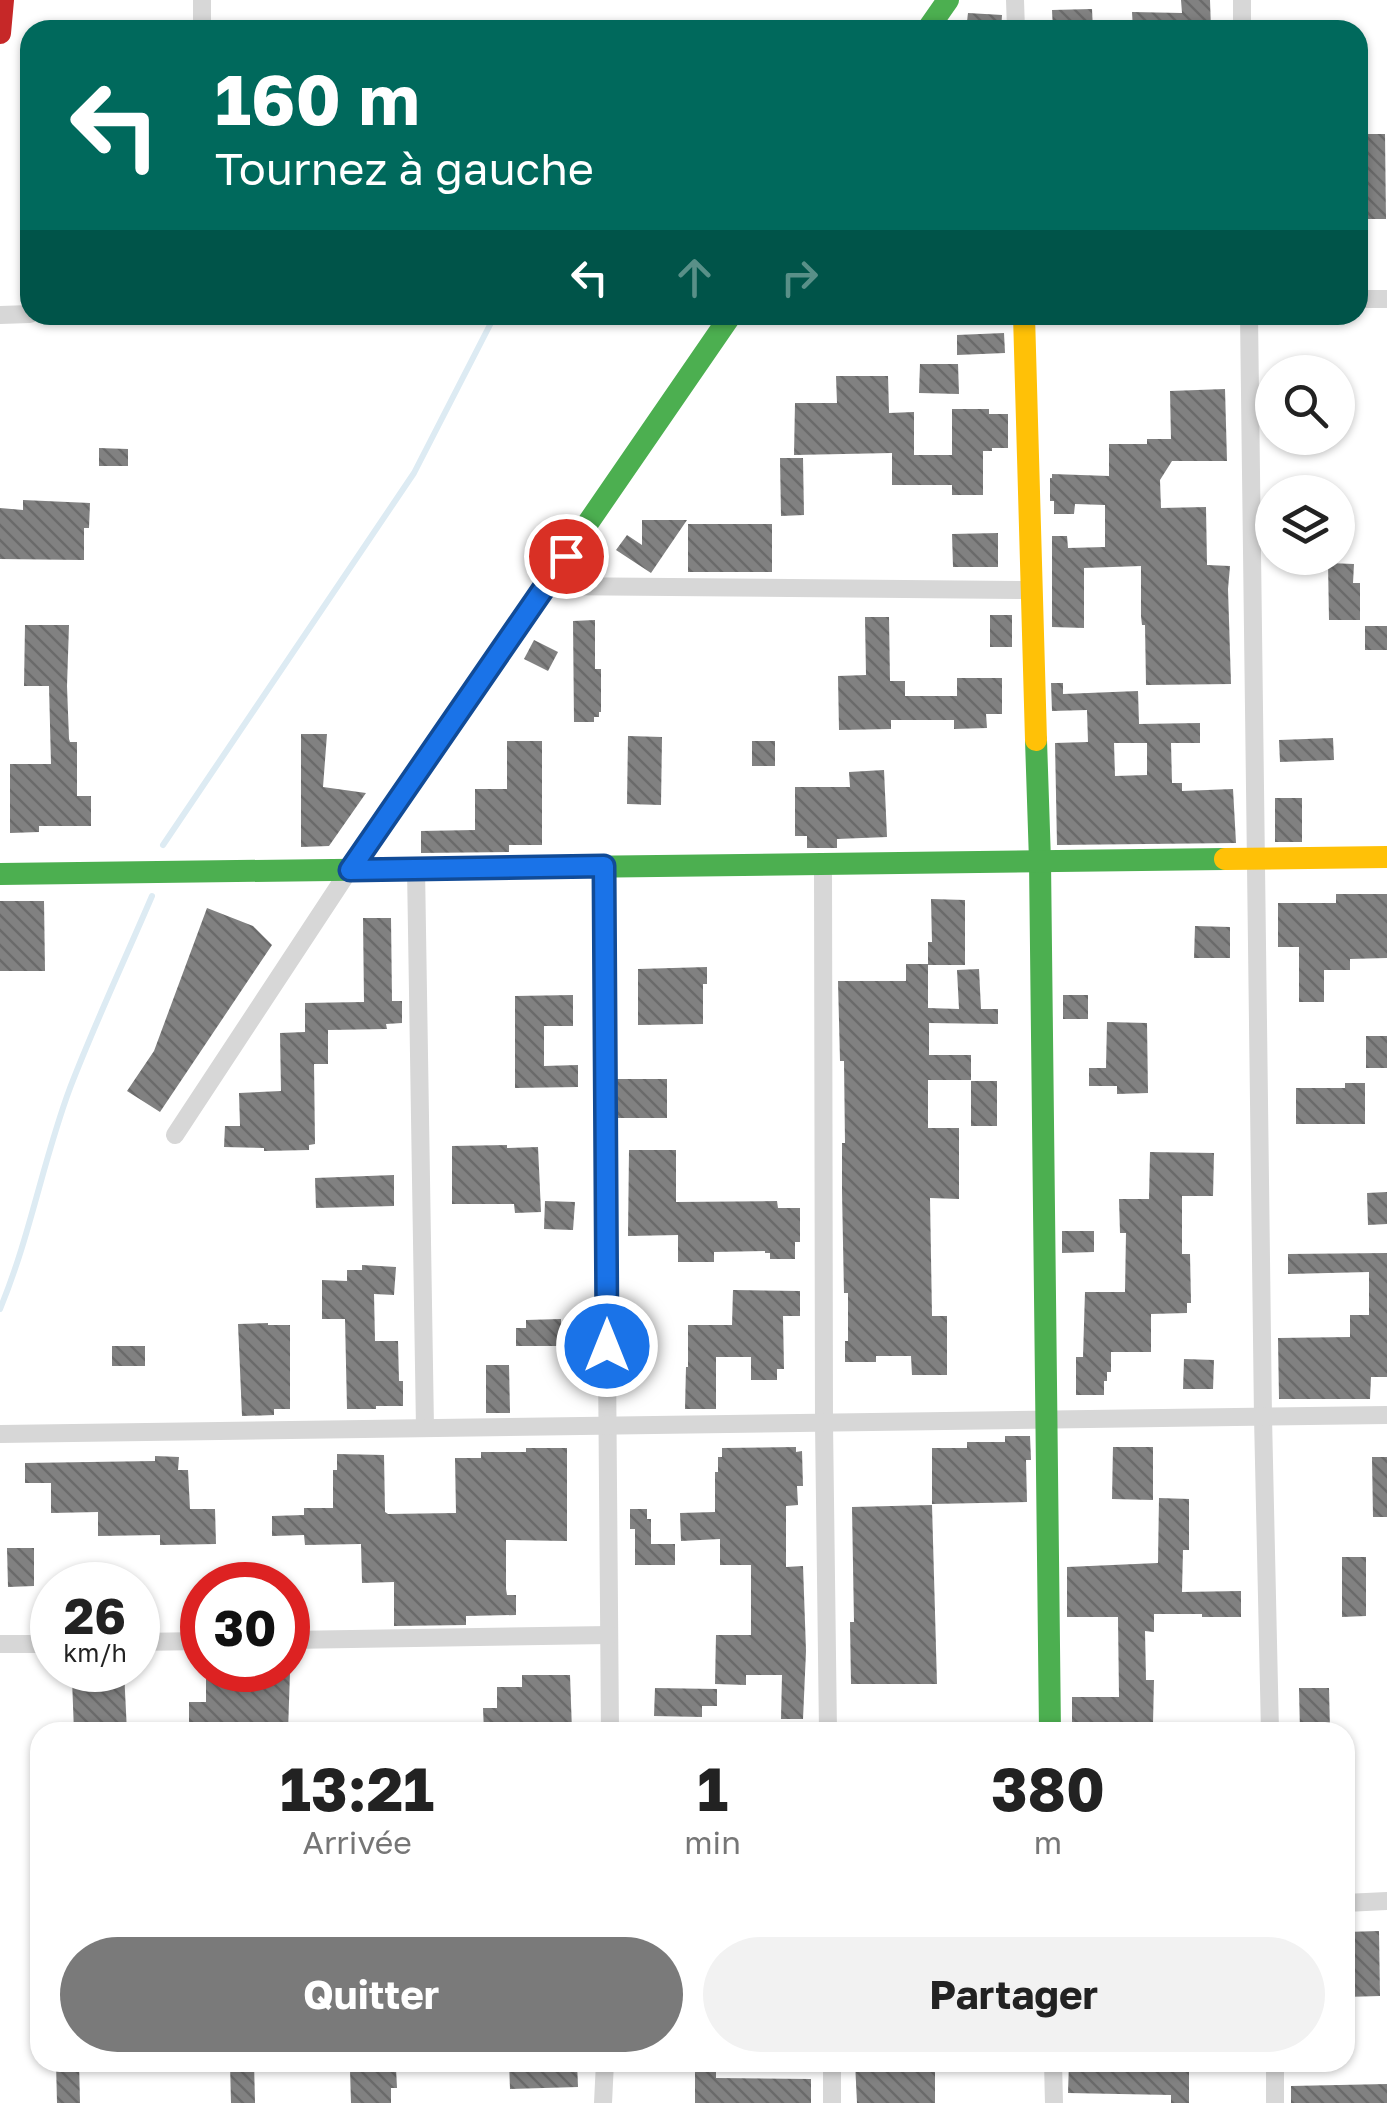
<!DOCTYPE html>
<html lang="fr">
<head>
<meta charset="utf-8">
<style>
  :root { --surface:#fff; --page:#f2f2f2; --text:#222; --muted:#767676; --accent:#7a7a7a }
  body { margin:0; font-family:"Golos Text",sans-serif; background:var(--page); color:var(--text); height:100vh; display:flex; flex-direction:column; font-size:38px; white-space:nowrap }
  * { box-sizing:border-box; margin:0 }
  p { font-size:32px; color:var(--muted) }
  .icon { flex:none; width:55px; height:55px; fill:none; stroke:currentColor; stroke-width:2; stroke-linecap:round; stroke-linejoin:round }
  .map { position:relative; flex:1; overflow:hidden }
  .details { position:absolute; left:30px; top:1722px; width:1325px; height:350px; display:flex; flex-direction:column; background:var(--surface); border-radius:30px; box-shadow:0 2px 8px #0004 }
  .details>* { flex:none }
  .hud { position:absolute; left:20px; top:20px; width:1348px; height:305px; border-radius:30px; box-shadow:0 2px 8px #0004; background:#00695c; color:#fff; overflow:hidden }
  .tools { position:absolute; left:1255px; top:355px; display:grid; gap:20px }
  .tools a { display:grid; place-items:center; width:100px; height:100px; border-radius:50%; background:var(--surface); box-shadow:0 2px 8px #0004; font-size:50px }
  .speed { position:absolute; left:30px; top:1562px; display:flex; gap:20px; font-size:50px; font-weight:700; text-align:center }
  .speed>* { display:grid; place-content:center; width:130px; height:130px; border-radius:50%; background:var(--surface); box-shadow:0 2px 8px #0004; line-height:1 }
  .speed small { font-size:25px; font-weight:400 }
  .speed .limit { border:15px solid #d22; background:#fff; color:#111 }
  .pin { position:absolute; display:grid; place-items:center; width:85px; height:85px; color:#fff; margin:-42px; border:5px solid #fff; border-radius:50%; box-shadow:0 2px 10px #0007 }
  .me { position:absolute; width:110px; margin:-55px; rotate:0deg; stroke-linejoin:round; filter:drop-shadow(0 0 8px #0008) }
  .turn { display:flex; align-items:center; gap:35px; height:210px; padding:0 30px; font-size:45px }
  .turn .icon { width:130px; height:130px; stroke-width:2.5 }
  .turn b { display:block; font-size:70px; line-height:85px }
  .lanes { display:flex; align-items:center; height:95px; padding:0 30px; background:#0003; justify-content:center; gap:50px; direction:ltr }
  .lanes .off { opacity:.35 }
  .eta { display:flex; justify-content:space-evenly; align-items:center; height:170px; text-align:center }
  .eta b { font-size:60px; font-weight:700; line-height:70px }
  .cta { display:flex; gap:20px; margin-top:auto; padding:20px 30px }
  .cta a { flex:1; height:115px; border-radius:60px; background:var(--accent); color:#fff; font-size:40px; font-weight:700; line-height:115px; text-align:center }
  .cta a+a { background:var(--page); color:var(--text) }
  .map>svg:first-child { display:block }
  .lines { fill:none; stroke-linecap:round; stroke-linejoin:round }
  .stream { stroke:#ddebf3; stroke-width:6 }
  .building { fill:url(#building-back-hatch); fill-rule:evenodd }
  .street { stroke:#d7d7d7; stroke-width:18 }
  .fast { stroke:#4caf50; stroke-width:22 }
  .slow { stroke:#ffc107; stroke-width:22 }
  .jam { stroke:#c62828; stroke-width:22 }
  .route-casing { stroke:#114b97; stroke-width:25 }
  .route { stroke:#1a73e8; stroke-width:18 }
</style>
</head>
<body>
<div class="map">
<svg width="1387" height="2103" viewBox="0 0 1387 2103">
  <defs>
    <pattern id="building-back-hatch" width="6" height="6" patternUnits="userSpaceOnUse" patternTransform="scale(2.5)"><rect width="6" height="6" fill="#818181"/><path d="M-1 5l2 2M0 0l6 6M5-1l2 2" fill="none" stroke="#6a6a6a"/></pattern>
  </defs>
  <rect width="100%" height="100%" fill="#fff"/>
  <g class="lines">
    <g class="stream">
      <path d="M163,845L414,473L495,315"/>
      <path d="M0,1309C30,1237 43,1160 70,1088C95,1023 125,959 152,896"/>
    </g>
  </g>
  <g class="building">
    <path d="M1181,0H1210L1211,30H1133L1132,12L1182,13Z"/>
    <path d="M1092,9L1093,30H1053L1052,10Z"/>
    <path d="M968,13L1002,15L1001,30H966Z"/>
    <path d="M1361,134H1385L1386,219H1358V193H1361Z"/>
    <path d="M1004,333L1005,353L957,355V335Z"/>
    <path d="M920,364H958L959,394L919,393Z"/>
    <path d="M836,376H888L889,413L914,412V455H952V409H989V414H1008V448H992V451H983V495H952V485H892V453L794,455L795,403H837Z"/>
    <path d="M1225,389L1227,461H1172L1160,480L1161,508L1206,507L1207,565L1230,566L1228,589L1231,684L1146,685L1145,625H1142L1141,616V566L1084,568V628L1052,627V536H1067L1068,548L1105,547V505L1075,504L1074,514H1054V501H1050V478H1052V474L1109,476V444H1147V439H1171L1170,391Z"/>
    <path d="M99,448L128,449V466H99Z"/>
    <path d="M780,458H803L804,515L781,516Z"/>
    <path d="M23,500L90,503L89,528H84V560L0,559V508L23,510Z"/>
    <path d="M642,520H687L651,573L616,550L627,535L642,545Z"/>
    <rect x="688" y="524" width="84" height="48"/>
    <path d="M998,533V567H953L952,534Z"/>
    <path d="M1328,563L1354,564L1353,583H1360V620H1329Z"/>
    <rect x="990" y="615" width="22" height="32"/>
    <path d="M865,617H889L890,681H905V696H957V678H1002V714H986L987,728L954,729V720H891V729L839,730L838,676L866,675Z"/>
    <path d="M595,620V669H601V712H599V717H594V722H574L573,621Z"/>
    <path d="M25,625H69L67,686L69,739L70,742H77V796H91V826H39V832L10,833V764H51L49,686H24Z"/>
    <rect x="1365" y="626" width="22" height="24"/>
    <path d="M534,640L558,652L548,671L524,659Z"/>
    <path d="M1051,683H1063V694L1138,691L1139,724L1200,723V743H1171L1172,783H1182V791L1233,789L1236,843L1057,845L1055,743L1088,742L1087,710L1052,711ZM1114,743H1147V775L1115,776Z"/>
    <path d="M301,734H327L323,787L366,793L329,846L301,847Z"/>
    <path d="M628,736L662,737L661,805L627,804Z"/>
    <path d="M1333,738L1334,760L1280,762L1279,740Z"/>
    <path d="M507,741H542V845H509V852L421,853V831L475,830V789H507Z"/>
    <rect x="752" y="741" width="23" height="25"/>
    <path d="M884,770L887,837L837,839V848H807V836H795V787H850L849,772Z"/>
    <rect x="1275" y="798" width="27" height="44"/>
    <path d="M1336,894H1387V958L1350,959V970H1324V1002H1299V947H1278V903H1336Z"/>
    <path d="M931,899L965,900V965H928V942H932Z"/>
    <path d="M0,901H44L45,971H0Z"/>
    <path d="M207,908L253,926L272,945L160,1112L127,1091L154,1051Z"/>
    <path d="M363,918H391L392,1001H402V1023L386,1024L387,1029L328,1030V1064H314L315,1144L309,1145V1150L264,1151V1148L224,1147L225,1126H240L239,1093L281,1091L280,1033L305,1032V1003L364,1002Z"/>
    <path d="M1195,926L1230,927V958H1194Z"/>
    <path d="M906,964H928V1008L959,1009L957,970L979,969L981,1009H998V1024L929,1023V1055H971V1080H928V1128H959V1199L930,1198L932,1316H947V1375H912L911,1356H876V1362H845V1341H848V1293H844L842,1192V1143H845L844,1061H840L838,981H906Z"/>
    <path d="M707,967V984H703V1024L638,1025V969Z"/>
    <path d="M573,995V1026H544V1066L578,1065V1087L515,1088V996Z"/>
    <rect x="1063" y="995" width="25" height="24"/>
    <path d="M1107,1022L1147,1023L1148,1093L1117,1094V1086H1089V1068H1106Z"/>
    <rect x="1366" y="1036" width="21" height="32"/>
    <path d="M617,1079H667V1118H618Z"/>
    <rect x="971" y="1081" width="26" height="45"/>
    <path d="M1345,1083H1365V1124H1296V1088H1345Z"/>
    <path d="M507,1145V1148L538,1147L541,1212L515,1213L514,1204H452V1146Z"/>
    <path d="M629,1150H676V1202L777,1201L778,1208H800V1242H795V1259H770V1253H765V1251L714,1252V1262H678V1235L628,1236Z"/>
    <path d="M1150,1152L1214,1153L1213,1196H1182V1254H1190L1191,1303H1187V1313L1151,1314V1352H1111V1372H1107V1381H1104V1395H1076V1357H1083L1085,1292H1125L1126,1233H1120L1119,1199H1149Z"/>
    <path d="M394,1175V1206L316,1208L315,1178Z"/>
    <path d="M1387,1192V1224L1368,1225L1367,1193Z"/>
    <path d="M545,1201L575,1202L573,1230L544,1229Z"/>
    <path d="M1062,1231H1094V1252L1062,1253Z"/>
    <path d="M1387,1253V1377H1371L1370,1399H1279L1278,1338L1350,1337V1315H1369V1272L1288,1274V1254Z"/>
    <path d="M362,1265L396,1267L394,1295L374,1294L375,1341H398L399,1381H403V1406H376V1409H347L345,1319H322V1280L347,1281V1270H362Z"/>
    <path d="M733,1290L800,1291V1316H783L784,1369H777V1380H751V1357H716V1409H685L686,1367H688V1325H732Z"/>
    <path d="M561,1319V1328H575V1346H516V1328H526V1320Z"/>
    <path d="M268,1323V1325H290V1409H274V1415L242,1416L238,1324Z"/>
    <rect x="112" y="1346" width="33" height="20"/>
    <path d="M1184,1359L1214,1360L1213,1389H1183Z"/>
    <path d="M486,1365H509L510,1413H486Z"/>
    <path d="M1005,1436H1030L1031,1460H1026L1027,1502L932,1504V1448H967V1442H1005Z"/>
    <path d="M796,1447V1452L802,1451L803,1486H797L798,1505L786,1506V1567L803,1566L806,1651L803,1719H781L782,1675H746V1685L715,1684L716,1635H751V1565H720V1539L681,1541L680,1513L715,1512V1472H718V1457H722V1448Z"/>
    <path d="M1113,1447H1153V1500L1112,1499Z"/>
    <path d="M526,1448H567V1541L506,1540V1589L507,1595H516V1615L466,1616V1625L394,1626V1582L362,1583L361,1544L305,1545L304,1535L272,1536V1516L304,1515V1508H333V1470H337V1454L384,1455L385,1512L388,1514L456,1513L455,1458H481V1452H526Z"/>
    <path d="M155,1456L179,1457L178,1470H188L190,1509H215L216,1544L160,1545V1535L98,1536V1512L51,1513V1483H25V1463L155,1461Z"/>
    <path d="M1372,1457H1387V1517H1373Z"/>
    <path d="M1159,1498L1189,1499V1550H1183L1182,1592L1241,1591V1617H1202V1614H1154V1632L1145,1631L1146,1680H1154L1153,1723H1143V1732H1072V1697H1119L1118,1617H1067V1567L1158,1563Z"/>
    <path d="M932,1505L937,1684H851L850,1622H854L852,1507Z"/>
    <path d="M630,1509H647V1519H651V1544H675V1565H635V1529H630Z"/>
    <path d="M7,1548H34V1586L8,1587Z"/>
    <path d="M1342,1557H1366V1616L1342,1617Z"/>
    <path d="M206,1670L290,1672L288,1732H189V1702H206Z"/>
    <path d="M124,1671L127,1732H74L72,1679H91L90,1673Z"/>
    <path d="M522,1675H570L572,1731L484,1732L483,1708H497V1687H522Z"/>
    <path d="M655,1688L717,1689V1706H702V1717L654,1716Z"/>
    <path d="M1299,1688H1329L1330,1731L1300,1732Z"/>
    <path d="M1379,1931L1380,1996L1345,1997V1932Z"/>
    <path d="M56,2062H79L80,2103H57Z"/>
    <path d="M230,2062H254L255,2103H231Z"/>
    <path d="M509,2062H577L578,2087L510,2089Z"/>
    <path d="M855,2062H935V2103H857Z"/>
    <path d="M1069,2062H1189V2103H1171V2095L1068,2093Z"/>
    <path d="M396,2068L397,2088H391V2103H351L350,2069Z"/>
    <path d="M695,2071H716V2078L811,2079V2103H695Z"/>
    <path d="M1387,2084V2103H1291V2086Z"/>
  </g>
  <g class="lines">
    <g class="street">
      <path d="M202,0V30"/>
      <path d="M1015,0L1016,30"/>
      <path d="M1242,0V30"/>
      <path d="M1358,299H1387"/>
      <path d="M0,315L30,314"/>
      <path d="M1249,315L1263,1417L1270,1732"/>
      <path d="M545,586L1031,590"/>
      <path d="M823,864L824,1423L828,1732"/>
      <path d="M603,866L610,1732"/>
      <path d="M416,868L425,1428"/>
      <path d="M175,1135L350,869"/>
      <path d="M0,1434L1387,1415"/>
      <path d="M288,1640L609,1635"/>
      <path d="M138,1642L202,1641"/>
      <path d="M0,1644H52"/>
      <path d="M1345,1903L1387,1901"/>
      <path d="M832,2062V2103"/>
      <path d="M1053,2062L1054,2103"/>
      <path d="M1275,2062V2103"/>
      <path d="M603,2103L605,2062"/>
    </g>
    <g class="fast">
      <path d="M927,30L948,0"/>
      <path d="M1036,740L1040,861L1050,1732"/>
      <path d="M350,869L731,315"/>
      <path d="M0,874L1225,859"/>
    </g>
    <g class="slow">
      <path d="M1024,315L1036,740"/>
      <path d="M1225,859L1387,857"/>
    </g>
    <path class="jam" d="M0,33L3,0"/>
  </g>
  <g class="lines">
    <g class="route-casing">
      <path id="route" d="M566,556L350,870L604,866L607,1346"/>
    </g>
    <use href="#route" class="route"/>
  </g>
</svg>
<div class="tools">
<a><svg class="icon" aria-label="search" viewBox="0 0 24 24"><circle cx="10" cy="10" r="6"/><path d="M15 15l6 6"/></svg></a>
<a><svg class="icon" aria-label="layers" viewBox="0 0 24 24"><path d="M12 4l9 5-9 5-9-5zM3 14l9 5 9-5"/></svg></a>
</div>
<div class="speed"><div>26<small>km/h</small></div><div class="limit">30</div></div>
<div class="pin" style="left:566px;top:556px;background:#d93025"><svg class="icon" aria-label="arrive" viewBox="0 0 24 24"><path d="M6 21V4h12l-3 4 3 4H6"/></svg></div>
<svg class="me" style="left:607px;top:1346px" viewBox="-20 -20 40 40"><circle r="17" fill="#1a73e8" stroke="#fff" stroke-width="3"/><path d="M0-11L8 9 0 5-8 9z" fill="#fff"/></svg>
<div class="hud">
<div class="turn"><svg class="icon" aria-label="left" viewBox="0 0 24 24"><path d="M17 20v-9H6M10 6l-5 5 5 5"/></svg><div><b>160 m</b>Tournez à gauche</div></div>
<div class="lanes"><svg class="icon" aria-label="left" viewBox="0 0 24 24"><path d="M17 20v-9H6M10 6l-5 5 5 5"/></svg><svg class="icon off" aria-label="ahead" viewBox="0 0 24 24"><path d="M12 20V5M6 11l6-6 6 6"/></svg><svg class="icon off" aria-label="right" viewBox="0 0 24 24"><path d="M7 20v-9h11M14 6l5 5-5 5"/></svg></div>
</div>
<section class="details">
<div class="eta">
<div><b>13:21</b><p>Arrivée</p></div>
<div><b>1</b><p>min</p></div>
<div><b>380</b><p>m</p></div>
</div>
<div class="cta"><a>Quitter</a><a>Partager</a></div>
</section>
</div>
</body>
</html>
